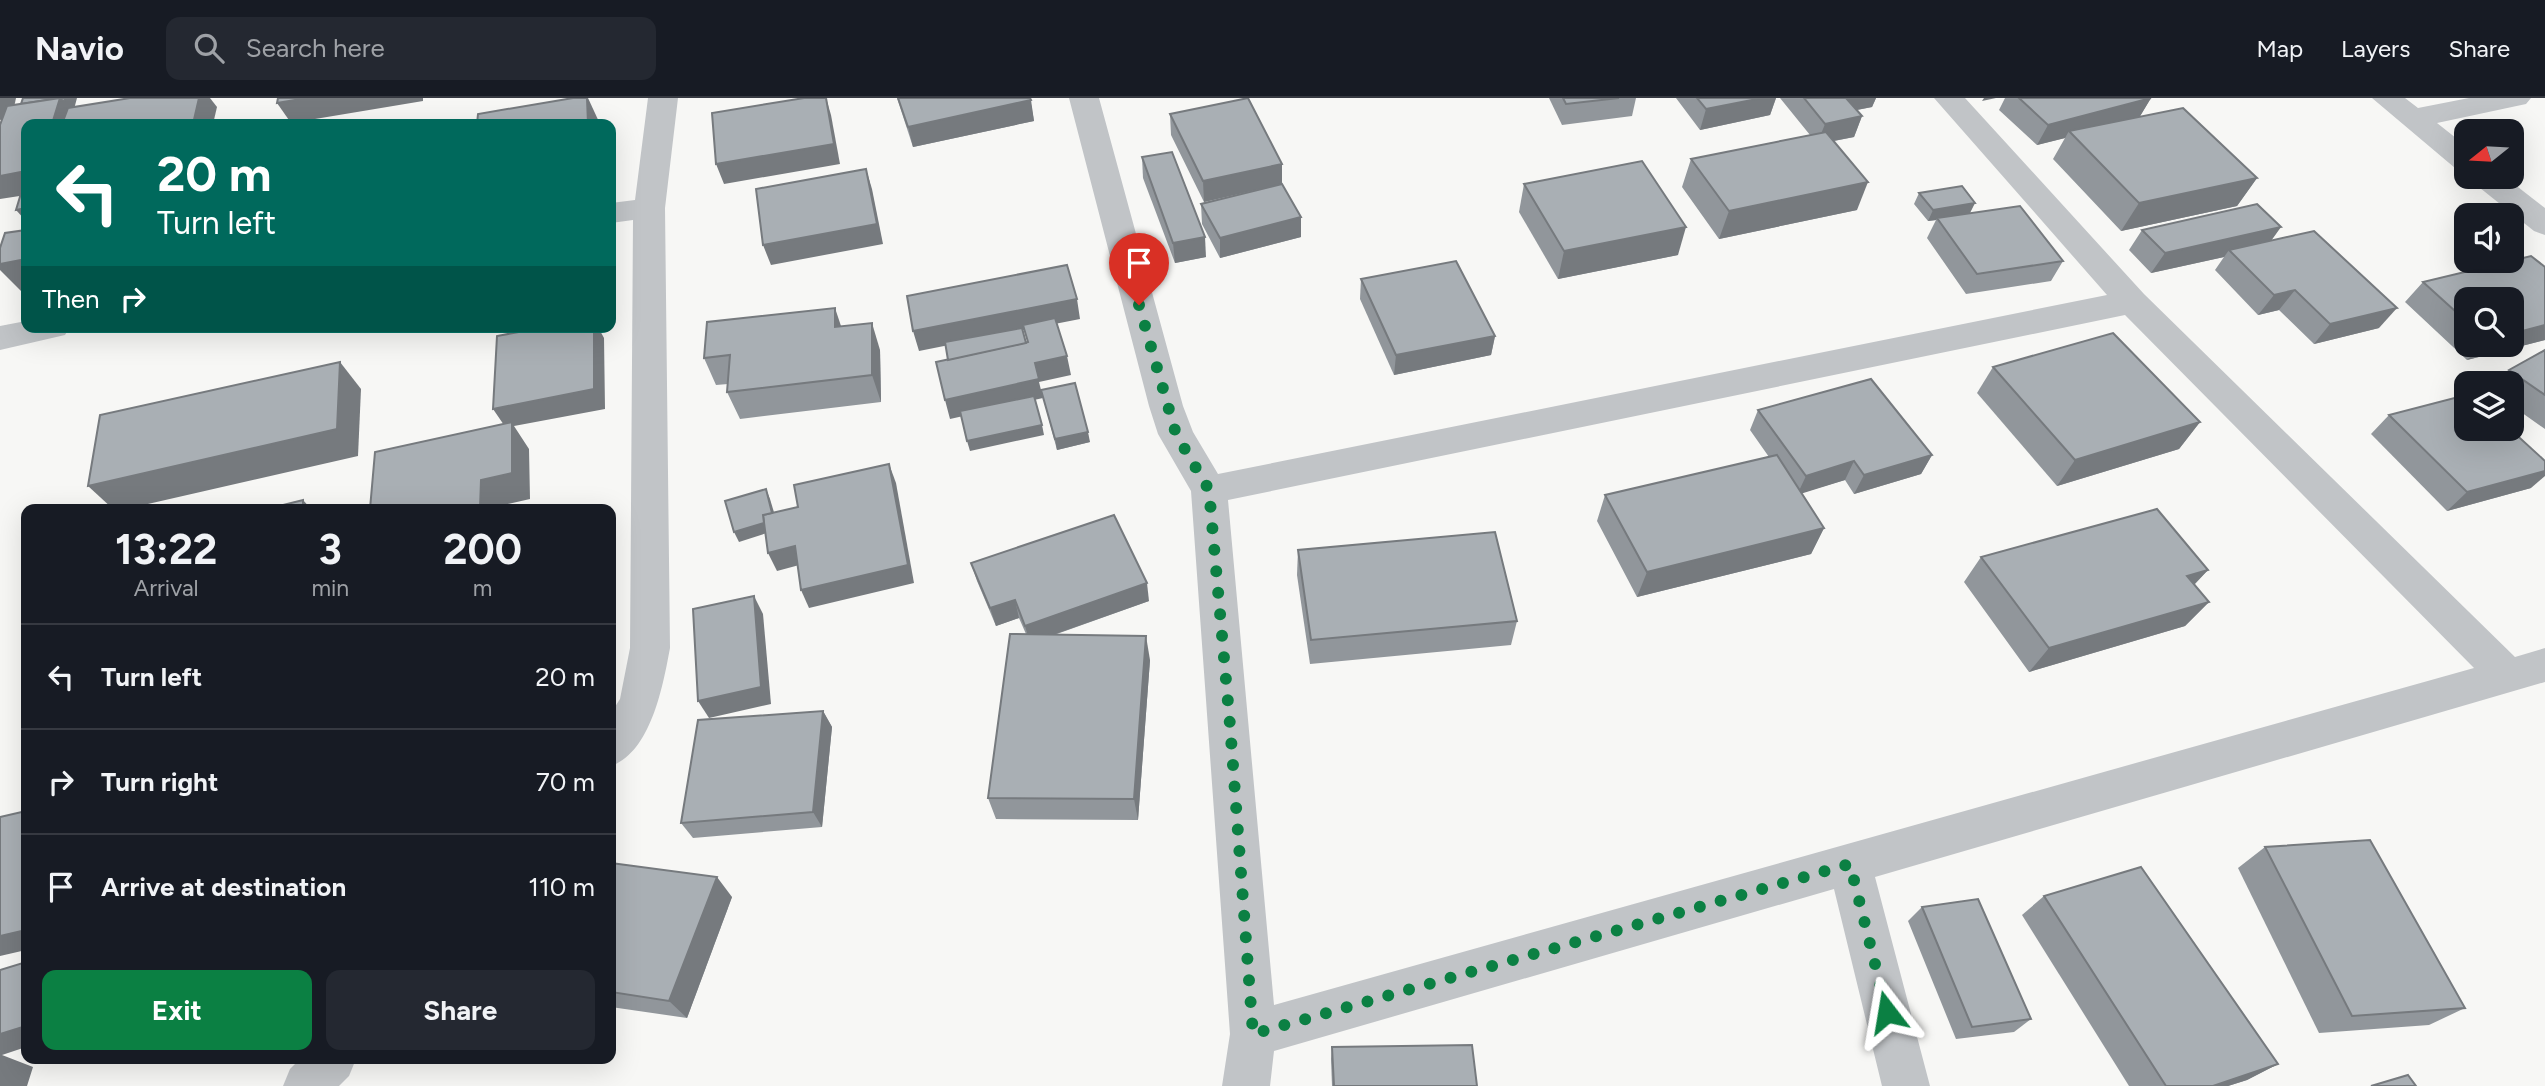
<!DOCTYPE html>
<html lang="en">
<head>
<meta charset="utf-8">
<style>
  :root { --surface:#171b24; --page:#242831; --text:#f1f3f6; --muted:#9ea1a6; --line:#363941; --accent:#0b8043 }
  body { margin:0; font-family:Figtree,sans-serif; background:var(--page); color:var(--text); height:100vh; display:flex; flex-direction:column; font-size:26px; white-space:nowrap }
  * { box-sizing:border-box; margin:0 }
  p { font-size:23px; color:var(--muted) }
  .icon { flex:none; width:38px; height:38px; fill:none; stroke:currentColor; stroke-width:2; stroke-linecap:round; stroke-linejoin:round }
  .map { position:relative; flex:1; overflow:hidden }
  .drawer { position:absolute; left:21px; top:406px; width:595px; height:560px; display:flex; flex-direction:column; background:var(--surface); border-radius:14px; box-shadow:0 7px 28px #0002 }
  .drawer>* { flex:none }
  .hud { position:absolute; left:21px; top:21px; width:595px; height:214px; border-radius:14px; box-shadow:0 7px 28px #0002; background:#00695c; color:#fff; overflow:hidden }
  .needle { width:46px; rotate:252deg }
  .buttons { position:absolute; left:2454px; top:21px; display:grid; gap:14px }
  .buttons a { display:grid; place-items:center; width:70px; height:70px; border-radius:14px; background:var(--surface); box-shadow:0 7px 28px #0002; font-size:35px }
  .pin { position:absolute; display:grid; place-items:center; width:60px; height:60px; color:#fff; margin:-72px -30px; border-radius:50% 50% 50% 0; rotate:-45deg; box-shadow:0 0 7px #0007 }
  .pin .icon { rotate:45deg }
  .me { position:absolute; width:77px; margin:-38px; rotate:346deg; stroke-linejoin:round; filter:drop-shadow(0 0 5px #0008) }
  .turn { display:flex; align-items:center; gap:24px; height:147px; padding:0 21px; font-size:32px }
  .turn .icon { width:91px; height:91px; stroke-width:2.5 }
  .turn b { display:block; font-size:49px; line-height:60px }
  .then { display:flex; align-items:center; height:66px; padding:0 21px; background:#0003; gap:14px; font-size:26px }
  .eta { display:flex; justify-content:space-evenly; align-items:center; height:119px; text-align:center }
  .eta b { font-size:42px; font-weight:700; line-height:49px }
  .primary-button { display:flex; gap:14px; margin-top:auto; padding:14px 21px }
  .primary-button a { flex:1; height:80px; border-radius:14px; background:var(--accent); color:#fff; font-size:28px; font-weight:700; line-height:80px; text-align:center }
  .primary-button a+a { background:var(--page); color:var(--text) }
  ul { padding:0; list-style:none }
  li { display:flex; align-items:center; gap:21px; height:105px; padding:0 21px; border-top:2px solid var(--line) }
  li div { flex:1 }
  li b { display:block; font-size:26px }
  li em { font-style:normal }
  header { display:flex; align-items:center; gap:42px; box-sizing:border-box; height:98px; padding:0 35px; background:var(--surface); border-bottom:2px solid var(--line) }
  header strong { font-size:33px }
  nav { display:flex; gap:38px; margin-inline-start:auto; font-size:24px }
  .search { width:490px; height:63px; background:var(--page); display:flex; align-items:center; gap:18px; box-sizing:border-box; padding:0 24px; border-radius:14px; color:var(--muted); font-size:26px }
  .map>svg:first-child { display:block }
  .lines { fill:none; stroke-linecap:round; stroke-linejoin:round }
  .minor { fill:#c1c4c7; fill-rule:evenodd }
  .wall { fill:#91969b; fill-rule:evenodd }
  .shaded-wall { fill:#767a7e }
  .building { fill:#a9afb4; stroke:#767a7e; stroke-width:2 }
  .route { stroke:#0b8043; stroke-width:12; stroke-dasharray:0 21.6 }
</style>
</head>
<body>
<header>
<strong>Navio</strong>
<div class="search"><svg class="icon" aria-label="search" viewBox="0 0 24 24"><circle cx="10" cy="10" r="6"/><path d="M15 15l6 6"/></svg>Search here</div>
<nav><a>Map</a><a>Layers</a><a>Share</a></nav>
</header>
<div class="map">
<svg width="2545" height="988" viewBox="0 0 2545 988">
  <rect width="100%" height="100%" fill="#f7f7f5"/>
  <g class="lines">
    <g class="minor">
      <path d="M648,0H678L665,110L670,550C663,588 651,654 611,668V615L620,601L630,550L633,122L611,125V105L635,102Z"/>
      <path d="M1069,0H1099L1183,308L1193,334L1218,376L2107,197L1934,0H1965L2144,196L2515,559L2545,550V584L1875,779L1930,988H1882L1834,791L1274,953L1270,988H1222L1230,936L1191,393L1158,336L1149,308ZM2125,217L2474,570L1274,907L1228,402Z"/>
      <path d="M2372,0H2405L2418,10L2469,0H2531L2526,6L2437,25L2466,48V73L2455,70Z"/>
      <path d="M2471,79H2505L2545,110V137L2534,133L2475,86Z"/>
      <path d="M26,223V229H70L65,237L0,252V228Z"/>
      <path d="M300,961H356L349,978L339,988H283L290,971Z"/>
    </g>
  </g>
  <g class="wall">
    <path d="M897,0H1030L1034,23L913,49Z"/>
    <path d="M1549,0H1636L1632,18L1562,27Z"/>
    <path d="M1676,0H1776L1770,17L1700,32Z"/>
    <path d="M1780,0H1876L1872,9L1857,12L1862,18L1854,39L1834,43L1857,112L1719,141L1682,89L1691,61L1810,37Z"/>
    <path d="M2005,0H2151L2140,18L2257,80L2237,108L2121,133L2053,61L2065,40L2037,47L1999,12Z"/>
    <path d="M1170,16L1282,86L1301,139L1220,160L1202,126L1201,106L1278,87L1204,104L1171,37Z"/>
    <path d="M1142,59L1206,159L1175,165L1143,80Z"/>
    <path d="M1524,86L1678,157L1558,181L1519,114Z"/>
    <path d="M1919,95L2063,163L2051,183L1966,196L1927,140L1936,122L1928,123L1914,106Z"/>
    <path d="M2142,132L2272,143L2379,230L2314,246L2279,212L2258,217L2215,172L2224,159L2151,175L2129,152Z"/>
    <path d="M2545,169V242L2467,262L2405,204L2423,184ZM2466,201L2511,247H2466Z"/>
    <path d="M1361,181L1495,238L1491,257L1394,277L1360,201Z"/>
    <path d="M841,229L880,252L881,304L740,321L727,294L728,286L716,287L704,260Z"/>
    <path d="M2545,252V331L2511,307V285H2495L2509,272Z"/>
    <path d="M1993,269L2200,324L2179,351L2057,388L1977,295Z"/>
    <path d="M1041,292L1090,344L1057,352Z"/>
    <path d="M1758,312L1932,357L1921,376L1854,396L1845,382L1801,395L1824,430L1811,456L1637,499L1597,423L1605,397L1769,359L1750,332Z"/>
    <path d="M2389,317L2531,390L2447,413L2371,336Z"/>
    <path d="M1298,452L1517,523L1511,547L1310,566L1297,477Z"/>
    <path d="M1981,459L2208,472L2194,487L2209,504L2185,528L2029,574L1964,484Z"/>
    <path d="M971,465L1149,503L1054,537L1150,562L1138,722L996,721L988,700L1026,536L1019,520L996,528L977,483Z"/>
    <path d="M823,613L832,629L822,729L693,740L681,725Z"/>
    <path d="M2265,749L2465,910L2429,927L2319,935L2238,770Z"/>
    <path d="M611,765L732,799L687,920L611,909Z"/>
    <path d="M2044,798L2278,966L2247,982L2228,988H2129L2022,817Z"/>
    <path d="M1922,809L2031,921L2014,934L1956,941L1908,823Z"/>
    <path d="M1332,949L1477,988H1332L1331,961Z"/>
  </g>
  <g class="shaded-wall">
    <path d="M0,0H16L12,19L0,22Z"/>
    <path d="M60,0H77L73,15L75,26H52Z"/>
    <path d="M199,0H210L217,9L213,26H193Z"/>
    <path d="M307,0H423V3L291,25L277,5Z"/>
    <path d="M587,0H588L600,26H588Z"/>
    <path d="M826,0L831,17L840,66L724,86L716,66Z"/>
    <path d="M1762,0H1776L1770,17L1700,32L1706,11Z"/>
    <path d="M1841,0H1876L1872,9L1835,16Z"/>
    <path d="M1984,0H1996L1982,3Z"/>
    <path d="M2151,0L2139,20L2069,33L2065,40L2037,47L2048,27Z"/>
    <path d="M1031,2L1034,23L913,49L908,29Z"/>
    <path d="M1862,18L1854,39L1817,46L1825,26Z"/>
    <path d="M1282,66V86L1204,104L1203,83Z"/>
    <path d="M866,71L872,91L883,146L771,167L763,147Z"/>
    <path d="M26,73V97L0,101V78Z"/>
    <path d="M2257,80L2237,108L2121,133L2139,105Z"/>
    <path d="M1868,84L1857,112L1719,141L1729,113Z"/>
    <path d="M1975,105L1970,115L1937,120L1936,122L1928,123L1933,112Z"/>
    <path d="M26,110V123L16,112Z"/>
    <path d="M1301,119V139L1220,160V140Z"/>
    <path d="M1686,129L1678,157L1558,181L1564,153Z"/>
    <path d="M2281,129L2266,150L2229,152L2224,159L2151,175L2165,155Z"/>
    <path d="M1205,139L1206,159L1175,165L1173,145Z"/>
    <path d="M26,161V193L22,194L0,172V166Z"/>
    <path d="M2295,192L2279,212L2258,217L2274,197Z"/>
    <path d="M1077,201L1080,221L1024,232L1023,227L1024,232L919,253L913,233Z"/>
    <path d="M835,210L844,237L835,229Z"/>
    <path d="M2397,210L2379,230L2314,246L2330,226Z"/>
    <path d="M872,225L880,252L881,304L872,277Z"/>
    <path d="M2545,227V242L2467,262L2482,247H2511V236Z"/>
    <path d="M594,229H598L604,240L605,311L514,328L529,351L530,401L499,408V411H480L481,382L506,330L493,311Z"/>
    <path d="M1495,238L1491,257L1394,277L1396,257Z"/>
    <path d="M1067,258L1071,277L1039,284L1043,300L950,321L945,302L1035,265Z"/>
    <path d="M340,264L361,291L358,358L126,411H113L88,388Z"/>
    <path d="M2200,324L2179,351L2057,388L2075,362Z"/>
    <path d="M1042,327L1044,337L970,353L967,343Z"/>
    <path d="M1088,334L1090,344L1057,352L1055,341Z"/>
    <path d="M1932,357L1921,376L1854,396L1864,377Z"/>
    <path d="M1854,363L1845,382L1797,397L1806,378Z"/>
    <path d="M889,366L896,385L914,485L809,510L801,492Z"/>
    <path d="M2545,373V378L2531,390L2447,413L2467,394Z"/>
    <path d="M766,391L770,401L779,431L739,444L734,434Z"/>
    <path d="M303,402L311,411H303Z"/>
    <path d="M1824,430L1811,456L1637,499L1647,474Z"/>
    <path d="M795,448L803,466L777,473L768,455Z"/>
    <path d="M2208,472L2185,496L2187,478Z"/>
    <path d="M1147,485L1149,503L1030,545L1025,528Z"/>
    <path d="M754,498L763,516L771,606L709,620L698,603Z"/>
    <path d="M1015,502L1019,520L996,528L990,510Z"/>
    <path d="M2209,504L2185,528L2029,574L2049,550Z"/>
    <path d="M1146,538L1150,562L1138,722L1134,701Z"/>
    <path d="M823,613L832,629L822,729L813,714Z"/>
    <path d="M717,779L732,799L687,920L669,903Z"/>
    <path d="M26,832V852L0,858V838Z"/>
    <path d="M26,928V949L2,957L33,969L27,988H0V936Z"/>
    <path d="M2278,966L2247,982L2228,988H2213Z"/>
  </g>
  <g class="building">
    <path d="M23,0H65L64,4L60,0L21,6Z"/>
    <path d="M60,0L52,26H26V73L0,78V27L7,8Z"/>
    <path d="M130,0H199L193,26H62L68,10Z"/>
    <path d="M278,0H307L277,5Z"/>
    <path d="M573,0H587L588,26H477L478,16Z"/>
    <path d="M804,0H826L834,46L716,66L712,15Z"/>
    <path d="M898,0H1030L1031,2L908,29Z"/>
    <path d="M1248,0L1282,66L1203,83L1170,16Z"/>
    <path d="M1563,0H1619L1566,6Z"/>
    <path d="M1697,0H1762L1706,11Z"/>
    <path d="M1804,0H1846L1862,18L1825,26Z"/>
    <path d="M2019,0H2151L2048,27Z"/>
    <path d="M2183,10L2257,80L2139,105L2069,33Z"/>
    <path d="M1826,34L1868,84L1729,113L1691,61Z"/>
    <path d="M1172,54L1205,139L1173,145L1142,59Z"/>
    <path d="M1642,63L1686,129L1564,153L1524,86Z"/>
    <path d="M866,71L877,126L763,147L756,91Z"/>
    <path d="M1282,86L1301,119L1220,140L1201,106Z"/>
    <path d="M1962,88L1975,105L1933,112L1919,95Z"/>
    <path d="M26,91V110L16,112L22,92Z"/>
    <path d="M2257,106L2281,129L2165,155L2142,132Z"/>
    <path d="M2020,108L2063,163L1977,176L1937,120Z"/>
    <path d="M26,132V161L0,166V150L5,135Z"/>
    <path d="M2314,133L2397,210L2330,226L2295,192L2274,197L2229,152Z"/>
    <path d="M2531,158L2545,169V227L2511,236V201H2466V223L2423,184Z"/>
    <path d="M1456,163L1495,238L1396,257L1361,181Z"/>
    <path d="M1067,167L1077,201L913,233L907,198Z"/>
    <path d="M835,210V229L872,225V277L727,294L730,257L704,260L707,224Z"/>
    <path d="M1055,220L1067,258L1035,265L1039,281L945,302L936,264L1028,244L1023,227Z"/>
    <path d="M546,229H594V291L493,311L497,238Z"/>
    <path d="M1022,230L1026,245L948,262L945,244Z"/>
    <path d="M2113,235L2200,324L2075,362L1993,269Z"/>
    <path d="M2545,252V297L2509,272Z"/>
    <path d="M340,264L337,331L88,388L100,317Z"/>
    <path d="M1871,281L1932,357L1864,377L1854,363L1806,378L1758,312Z"/>
    <path d="M1075,285L1088,334L1055,341L1041,292Z"/>
    <path d="M2466,297V331H2510L2545,363V373L2467,394L2389,317Z"/>
    <path d="M1034,298L1042,327L967,343L960,313Z"/>
    <path d="M512,324V375L481,382L480,411H370L375,354Z"/>
    <path d="M1777,357L1824,430L1647,474L1605,397Z"/>
    <path d="M889,366L908,467L801,492L795,448L768,455L763,417L798,409L794,387Z"/>
    <path d="M766,391L772,415L763,417L764,425L734,434L725,403Z"/>
    <path d="M303,402V411H267Z"/>
    <path d="M2157,411L2208,472L2187,478L2209,504L2049,550L1981,459Z"/>
    <path d="M1114,417L1147,485L1025,528L1015,502L990,510L971,465Z"/>
    <path d="M1495,434L1517,523L1311,542L1298,452Z"/>
    <path d="M754,498L761,589L698,603L693,511Z"/>
    <path d="M1010,536L1146,538L1134,701L988,700Z"/>
    <path d="M823,613L813,714L681,725L698,622Z"/>
    <path d="M26,713V832L0,838V719Z"/>
    <path d="M2370,742L2465,910L2352,918L2265,749Z"/>
    <path d="M611,765L717,779L669,903L611,894Z"/>
    <path d="M2141,769L2278,966L2213,988H2166L2044,798Z"/>
    <path d="M1978,801L2031,921L1972,929L1922,809Z"/>
    <path d="M26,864V928L0,936V872Z"/>
    <path d="M1472,947L1477,988H1334L1332,949Z"/>
    <path d="M2408,977L2416,988H2371Z"/>
  </g>
  <g class="lines">
    <path class="route" d="M1139,207L1176,336L1209,392L1230,627L1253,936L1850,766L1887,914"/>
  </g>
</svg>
<div class="buttons">
<a><svg class="needle" viewBox="-14 -14 28 28"><path d="M0-13l5 13h-10z" fill="#e53935"/><path d="M0 13l5-13h-10z" fill="#9ea1a6"/></svg></a>
<a><svg class="icon" aria-label="sound" viewBox="0 0 24 24"><path d="M4 9h4l5-4v14l-5-4H4zM17 9q2 3 0 6"/></svg></a>
<a><svg class="icon" aria-label="search" viewBox="0 0 24 24"><circle cx="10" cy="10" r="6"/><path d="M15 15l6 6"/></svg></a>
<a><svg class="icon" aria-label="layers" viewBox="0 0 24 24"><path d="M12 4l9 5-9 5-9-5zM3 14l9 5 9-5"/></svg></a>
</div>
<div class="pin" style="left:1139px;top:207px;background:#d93025"><svg class="icon" aria-label="arrive" viewBox="0 0 24 24"><path d="M6 21V4h12l-3 4 3 4H6"/></svg></div>
<svg class="me" style="left:1887px;top:914px" viewBox="-20 -20 40 40"><path d="M0-17L14 15 0 8-14 15z" fill="#0b8043" stroke="#fff" stroke-width="4"/></svg>
<div class="hud">
<div class="turn"><svg class="icon" aria-label="left" viewBox="0 0 24 24"><path d="M17 20v-9H6M10 6l-5 5 5 5"/></svg><div><b>20 m</b>Turn left</div></div>
<div class="then">Then<svg class="icon" aria-label="right" viewBox="0 0 24 24"><path d="M7 20v-9h11M14 6l5 5-5 5"/></svg></div>
</div>
<section class="drawer">
<div class="eta">
<div><b>13:22</b><p>Arrival</p></div>
<div><b>3</b><p>min</p></div>
<div><b>200</b><p>m</p></div>
</div>
<ul>
<li><svg class="icon" aria-label="left" viewBox="0 0 24 24"><path d="M17 20v-9H6M10 6l-5 5 5 5"/></svg><div><b>Turn left</b></div><em>20 m</em></li>
<li><svg class="icon" aria-label="right" viewBox="0 0 24 24"><path d="M7 20v-9h11M14 6l5 5-5 5"/></svg><div><b>Turn right</b></div><em>70 m</em></li>
<li><svg class="icon" aria-label="arrive" viewBox="0 0 24 24"><path d="M6 21V4h12l-3 4 3 4H6"/></svg><div><b>Arrive at destination</b></div><em>110 m</em></li>
</ul>
<div class="primary-button"><a>Exit</a><a>Share</a></div>
</section>
</div>
</body>
</html>
